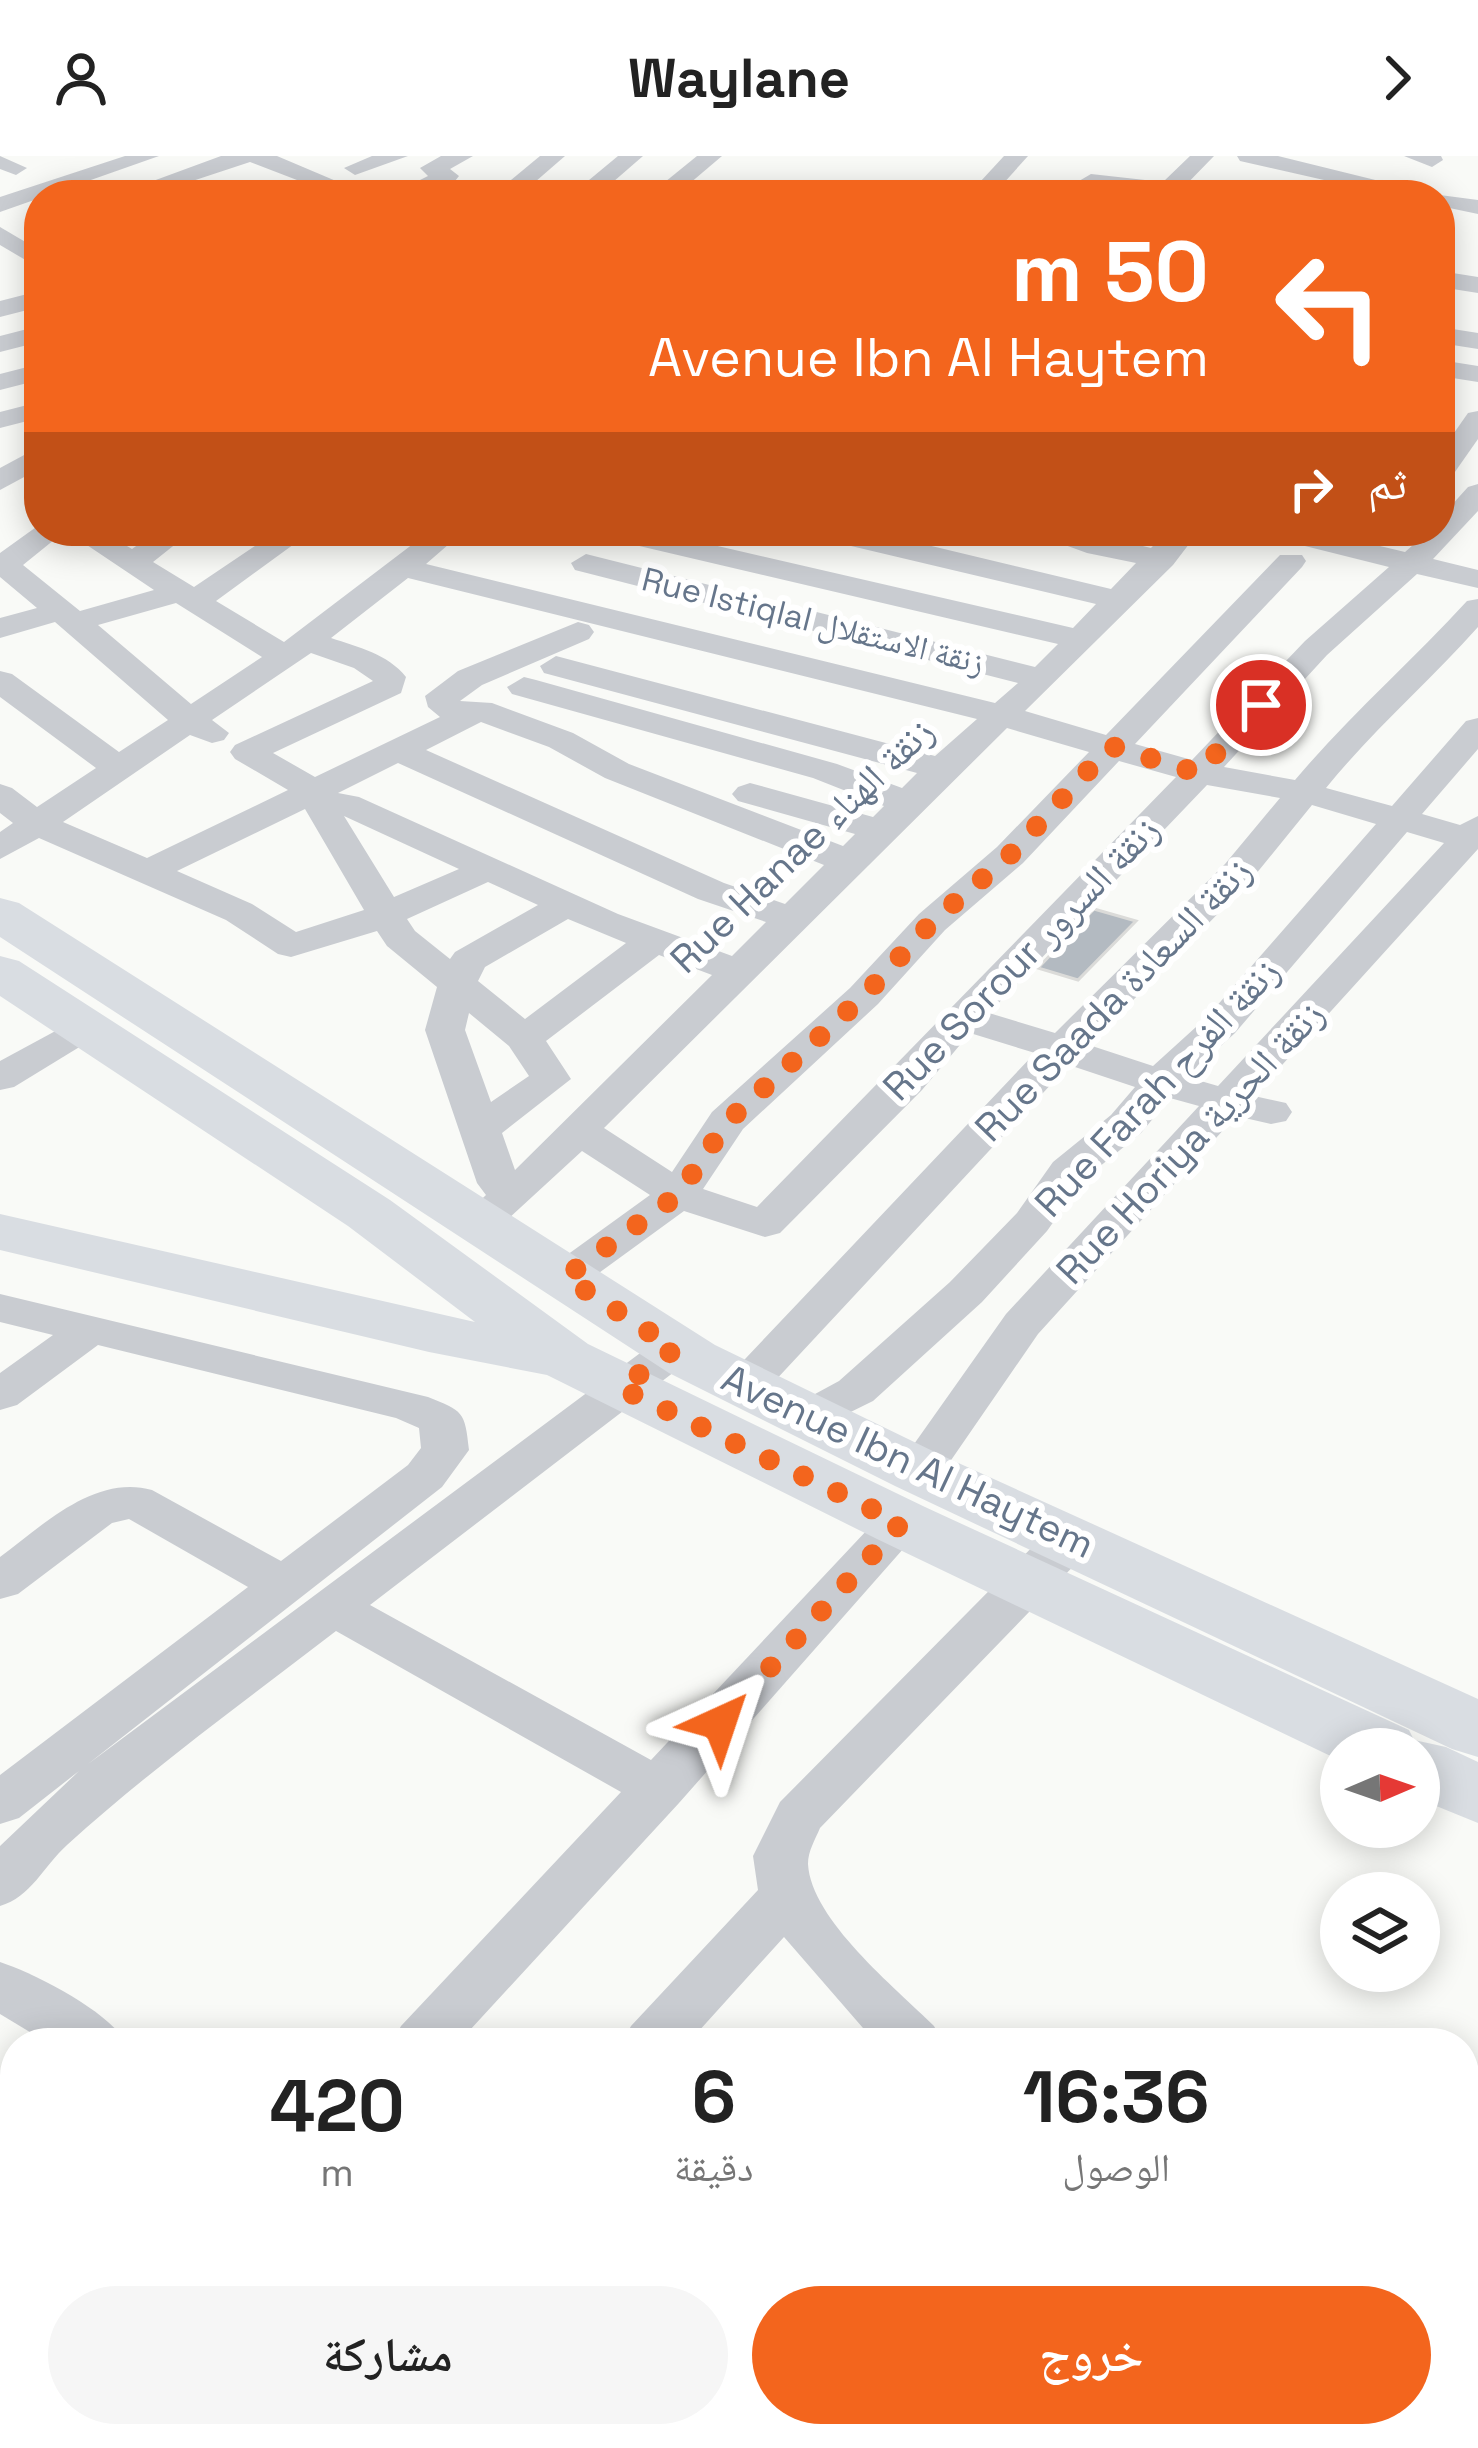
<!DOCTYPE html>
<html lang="ar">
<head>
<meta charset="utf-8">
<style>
  :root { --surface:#fff; --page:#f6f6f6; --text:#222; --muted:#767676; --accent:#f3651d }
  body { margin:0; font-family:"Space Grotesk","Noto Naskh Arabic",sans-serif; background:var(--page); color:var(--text); direction:rtl; height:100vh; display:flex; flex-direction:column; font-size:45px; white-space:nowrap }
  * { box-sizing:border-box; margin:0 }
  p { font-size:39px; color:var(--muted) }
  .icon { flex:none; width:66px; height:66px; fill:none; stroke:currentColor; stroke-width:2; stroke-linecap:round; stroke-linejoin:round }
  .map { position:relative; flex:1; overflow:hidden; direction:ltr }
  .side { position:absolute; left:0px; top:1872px; width:1479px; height:420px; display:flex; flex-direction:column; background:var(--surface); border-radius:48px 48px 0 0; box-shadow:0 6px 30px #0003; direction:rtl }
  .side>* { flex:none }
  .banner { position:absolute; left:24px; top:24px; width:1431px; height:366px; border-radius:48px; box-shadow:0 6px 30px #0003; direction:rtl; background:#f3651d; color:#fff; overflow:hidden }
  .needle { width:78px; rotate:88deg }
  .buttons { position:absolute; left:1320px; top:1572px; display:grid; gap:24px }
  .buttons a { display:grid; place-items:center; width:120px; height:120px; border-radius:50%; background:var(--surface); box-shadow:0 6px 30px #0003; font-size:60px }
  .pin { position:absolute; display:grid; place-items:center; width:102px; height:102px; color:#fff; margin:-51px; border:6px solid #fff; border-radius:50%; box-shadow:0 3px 12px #0007 }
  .me { position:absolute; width:132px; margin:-66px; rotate:42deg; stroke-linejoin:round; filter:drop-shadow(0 0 9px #0008) }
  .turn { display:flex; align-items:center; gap:42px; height:252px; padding:0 48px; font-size:54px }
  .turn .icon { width:156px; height:156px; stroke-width:2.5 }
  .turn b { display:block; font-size:84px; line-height:102px }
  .then { display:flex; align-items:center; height:114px; padding:0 48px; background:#0003; gap:24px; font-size:45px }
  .eta { display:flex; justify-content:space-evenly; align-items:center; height:204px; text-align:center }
  .eta b { font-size:72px; font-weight:600; line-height:84px }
  .action { display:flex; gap:24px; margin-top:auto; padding:24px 48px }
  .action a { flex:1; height:138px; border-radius:72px; background:var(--accent); color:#fff; font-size:48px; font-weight:600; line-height:138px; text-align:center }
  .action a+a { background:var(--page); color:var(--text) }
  header { display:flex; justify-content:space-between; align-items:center; height:156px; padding:0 48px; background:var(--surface); font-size:54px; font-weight:600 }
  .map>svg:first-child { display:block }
  .building { fill:#b3bac1; stroke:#dbdbd9; stroke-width:3 }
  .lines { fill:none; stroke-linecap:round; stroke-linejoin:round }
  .street { fill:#c9ccd1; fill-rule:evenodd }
  .secondary { fill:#d9dde2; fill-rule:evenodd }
  .route { stroke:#f3651d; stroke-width:21; stroke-dasharray:0 37.8 }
  .labels { text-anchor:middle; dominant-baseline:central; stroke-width:12; stroke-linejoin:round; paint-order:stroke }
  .far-street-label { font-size:33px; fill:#66768b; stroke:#fff }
  .street-label { font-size:39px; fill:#66768b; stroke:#fff }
</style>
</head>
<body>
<header><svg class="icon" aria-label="forward" viewBox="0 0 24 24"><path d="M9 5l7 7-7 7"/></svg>Waylane<svg class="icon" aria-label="person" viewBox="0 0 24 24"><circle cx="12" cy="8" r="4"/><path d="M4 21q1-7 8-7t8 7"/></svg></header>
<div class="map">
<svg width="1478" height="2292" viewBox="0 0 1478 2292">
  <rect width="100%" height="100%" fill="#f9faf7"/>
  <path class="building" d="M1094,753L1136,765L1078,824L1038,812Z"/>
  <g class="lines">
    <g class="street">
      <path d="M0,0L27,12L16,19L0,13Z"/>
      <path d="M125,0H159L0,56V41Z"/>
      <path d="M221,0H277L369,39H336L250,6L150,39H115Z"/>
      <path d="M372,0H408L355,19L344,12Z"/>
      <path d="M441,0H473L450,13L459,20L455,25L422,39H390L428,20L420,12Z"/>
      <path d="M540,0H565L520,39H493Z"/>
      <path d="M618,0H643L598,39H571Z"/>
      <path d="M697,0H722L676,39H649Z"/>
      <path d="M1004,0H1028L993,39H968Z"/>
      <path d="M1190,0H1214L1176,39L1091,32L1079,25L1091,18L1163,26Z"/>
      <path d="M1237,0H1278L1432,38L1478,44V58L1440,50V39H1390L1240,5Z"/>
      <path d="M1404,0H1441L1443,4L1432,11Z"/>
      <path d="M0,71L39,94V112L0,89Z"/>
      <path d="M1440,115L1478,121V137L1440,131Z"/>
      <path d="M39,135V151L0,161V145Z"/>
      <path d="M39,170V186L0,196V180Z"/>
      <path d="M1440,171L1478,177V193L1440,187Z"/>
      <path d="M1440,204L1478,210V226L1440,220Z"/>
      <path d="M39,208V224L0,234V218Z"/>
      <path d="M39,246V262L0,272V256Z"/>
      <path d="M1478,255V283L1450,323L1440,326V297L1468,257Z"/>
      <path d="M39,291V313L0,334V312Z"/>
      <path d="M1478,328V355L1433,403L1478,414V432L1417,418L1327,499L1224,611L1295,624C1349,560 1410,507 1467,445L1478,443V471C1428,527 1373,574 1326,632L1392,650L1466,565L1478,562V593L1422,658L1460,669L1478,660V693L1254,940L1286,947L1292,956L1286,965L1271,968L1236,960L1038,1178L936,1326L919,1331L902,1326L895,1315L1006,1158L1199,950L1170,942L1141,977L1083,1024L1047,1075L982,1146L873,1245L808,1277L791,1273L784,1262L791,1251L839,1225L950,1126L1017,1057L1053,1006L1111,959L1135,931L1069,909L760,1241L744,1246L728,1241L721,1231L728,1221L1035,897L970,877L922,934L780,1077L765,1081L684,1055L581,1130L565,1134L549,1130L543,1121L549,1112L650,1039L582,995L496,1074L481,1078L466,1074L459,1065L486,1039L477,1027L425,874L437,831L387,790L377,775L291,801L278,798L226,764L39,682L0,703V676L13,667L0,657V628L12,632L37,651L96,612L0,541V515L12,518L119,596L168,564L55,466L0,482V462L37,452L0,421V397L39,369V375H65L23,409L80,455L154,434L66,375H102L132,393L157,375H192L153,406L194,431L277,375H312L216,445L284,486L430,375H464L426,408L995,547L1018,527L575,414L571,407L586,398L1035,511L1058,488L618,385L603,376L653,375L1073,472L1096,448L813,381L809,375H869L1111,433L1136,407L1087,397L1043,381L1039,375H1082L1151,392L1167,375H1199L1173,409L1025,555L1106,579L1280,399H1302L1306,405L1302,411L1135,588L1192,604L1305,485L1389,411L1269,381L1265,375H1317L1405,396L1429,375H1440V362L1468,331ZM408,422L977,563L935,600L556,500L540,510L544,517L917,617L902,632L837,608L536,524L524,521L507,531L512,538L813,622L884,650L873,661L750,627L738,631L732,638L738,645L855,678L843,690L629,608L573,577L492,547L460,545L482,529L589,483L594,476L589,469L578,466L458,515L425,540L428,551L440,561L315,621L273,597L401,537L406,521C388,498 358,491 331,482ZM176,447L262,501L191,548L98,469ZM311,497L354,512L373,525L235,589L230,596L235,603L288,634L147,702L63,666L190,579L212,587L224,584L229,577L212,564ZM481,566L549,591L605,622L824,709L785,748L724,727L426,594ZM1007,572L1089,596L997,691L919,758L850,832L712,956L672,1016L604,972ZM1119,605L1176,621L757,1051L703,1033L743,973L878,848L945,774L1023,707ZM398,607L698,743L766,766L732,800L618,758L359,641L338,637ZM1207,629L1280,642L1225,708L1055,877L989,857ZM1312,649L1376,668L1207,861L1153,910L1089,889L1251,724ZM305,653L364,754L296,776L252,748L177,715ZM344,660L459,713L394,741ZM1407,676L1444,687L1218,930L1187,921L1235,877ZM488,726L538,749L455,796L450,803L415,775L407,763ZM568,763L626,787L525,863L478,825L485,811ZM659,799L712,819L515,1014L502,977L571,923L546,885ZM469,857L509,890L529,920L491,946L465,874Z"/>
      <path d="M85,859L99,863L105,871L99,879L14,931L0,934V905Z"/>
      <path d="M0,1138L428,1241C463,1255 465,1255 469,1294L442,1331L88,1608L659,1183L675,1179L691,1183L698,1193L691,1203L370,1449L651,1604L884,1356L901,1351L918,1356L926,1367L679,1647L458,1887H392L401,1870L621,1636L336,1475C245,1545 152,1612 67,1689C43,1711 31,1741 0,1750V1690L79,1615L19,1662L0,1668V1619L248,1431L129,1363L112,1367L18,1438L0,1443V1401C43,1369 95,1318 152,1334L281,1405L408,1309L421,1292L419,1272L396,1262L98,1189L17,1249L0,1254V1217L53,1179L0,1166Z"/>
      <path d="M1071,1366L1089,1370L1096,1382L1089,1394L820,1672C815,1684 808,1695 808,1708C811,1764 896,1832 934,1870L943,1887H876L784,1781L688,1887H622L631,1870L758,1734L753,1700L780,1646L1053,1370Z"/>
      <path d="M0,1806C34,1817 110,1856 126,1887H48L0,1858Z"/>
      <path d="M20,2277H94L88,2292H13Z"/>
      <path d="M250,2277H324L318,2292H243Z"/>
      <path d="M804,2277H878L872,2292H797Z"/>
      <path d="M1107,2277H1180L1174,2292H1100Z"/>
      <path d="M1238,2277H1312L1319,2292H1244Z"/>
    </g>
    <g class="secondary">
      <path d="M0,742L19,747L715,1189L943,1300L1478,1543V1601L1452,1593L895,1330L669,1217L0,781Z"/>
      <path d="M0,800L19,805L390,1044L588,1188L925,1351L1409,1574L1414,1584L1446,1591L1478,1606V1667L1419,1643V1593H1341V1605L877,1383L547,1219L429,1196L0,1094V1058L475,1166L348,1070L0,840Z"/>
    </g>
  </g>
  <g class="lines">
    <path class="route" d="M720,1567L901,1367L620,1232L675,1193L565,1121L678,1039L728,965L864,840L932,766L1010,699L1111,590L1198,617L1261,549"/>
  </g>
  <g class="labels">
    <g class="far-street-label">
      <text transform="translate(813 465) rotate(14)">Rue Istiqlal زنقة الاستقلال</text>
    </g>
    <g class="street-label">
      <text transform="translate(802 689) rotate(-44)">Rue Hanae زنقة الهناء</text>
      <text transform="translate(1021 802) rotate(-46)">Rue Sorour زنقة السرور</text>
      <text transform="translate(1113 843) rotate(-46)">Rue Saada زنقة السعادة</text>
      <text transform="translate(1157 931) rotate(-47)">Rue Farah زنقة الفرح</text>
      <text transform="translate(1190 986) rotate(-47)">Rue Horiya زنقة الحرية</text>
      <text transform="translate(908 1305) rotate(25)">Avenue Ibn Al Haytem</text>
    </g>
  </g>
</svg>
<div class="buttons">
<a><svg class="needle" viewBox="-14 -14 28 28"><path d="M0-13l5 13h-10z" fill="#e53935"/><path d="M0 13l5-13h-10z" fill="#767676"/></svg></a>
<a><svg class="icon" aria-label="layers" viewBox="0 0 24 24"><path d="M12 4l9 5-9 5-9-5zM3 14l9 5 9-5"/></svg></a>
</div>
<div class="pin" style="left:1261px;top:549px;background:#d93025"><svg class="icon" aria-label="arrive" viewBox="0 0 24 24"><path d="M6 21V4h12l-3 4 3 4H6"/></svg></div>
<svg class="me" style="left:720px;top:1567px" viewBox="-20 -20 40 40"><path d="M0-17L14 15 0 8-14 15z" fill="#f3651d" stroke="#fff" stroke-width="4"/></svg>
<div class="banner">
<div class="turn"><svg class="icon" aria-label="left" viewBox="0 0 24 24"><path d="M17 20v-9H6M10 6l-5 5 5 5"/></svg><div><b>50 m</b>Avenue Ibn Al Haytem</div></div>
<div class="then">ثم<svg class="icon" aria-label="right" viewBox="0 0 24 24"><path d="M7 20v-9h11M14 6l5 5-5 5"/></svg></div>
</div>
<section class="side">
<div class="eta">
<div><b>16:36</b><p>الوصول</p></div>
<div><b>6</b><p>دقيقة</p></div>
<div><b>420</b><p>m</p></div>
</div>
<div class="action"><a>خروج</a><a>مشاركة</a></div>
</section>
</div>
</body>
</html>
